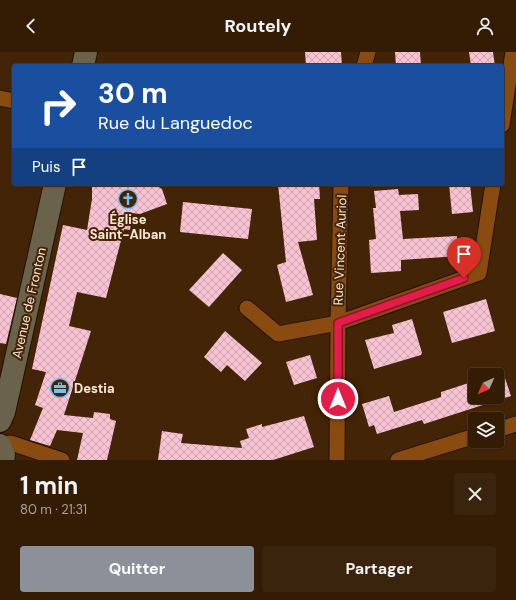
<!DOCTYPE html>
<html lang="fr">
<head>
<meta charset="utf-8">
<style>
  :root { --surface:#331b04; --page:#3b240e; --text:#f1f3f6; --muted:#a9a19a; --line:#4e3926; --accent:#8c9099 }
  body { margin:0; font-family:"DM Sans",sans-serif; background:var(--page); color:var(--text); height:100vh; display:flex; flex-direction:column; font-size:15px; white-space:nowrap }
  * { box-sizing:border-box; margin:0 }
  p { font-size:13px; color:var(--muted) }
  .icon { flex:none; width:22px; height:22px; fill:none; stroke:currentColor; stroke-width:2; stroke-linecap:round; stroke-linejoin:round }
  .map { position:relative; height:408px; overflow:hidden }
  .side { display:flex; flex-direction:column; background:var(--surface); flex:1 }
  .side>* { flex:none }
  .banner { position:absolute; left:12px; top:12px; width:492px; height:122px; border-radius:4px; box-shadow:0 1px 3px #0004,0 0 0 1px var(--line); background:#1a4fa0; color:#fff; overflow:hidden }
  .needle { width:26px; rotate:225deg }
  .tools { position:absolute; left:468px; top:316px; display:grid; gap:8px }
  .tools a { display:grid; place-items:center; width:36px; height:36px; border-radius:4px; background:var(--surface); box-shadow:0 1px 3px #0004,0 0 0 1px var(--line); font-size:20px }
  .pin { position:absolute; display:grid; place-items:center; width:34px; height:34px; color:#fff; margin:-41px -17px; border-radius:50% 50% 50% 0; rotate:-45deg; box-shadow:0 0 4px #0007 }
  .pin .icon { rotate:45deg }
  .me { position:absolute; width:44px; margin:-22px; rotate:0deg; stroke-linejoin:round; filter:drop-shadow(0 0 3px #0008) }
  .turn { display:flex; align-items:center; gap:14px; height:84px; padding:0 20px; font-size:18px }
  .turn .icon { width:52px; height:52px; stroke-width:2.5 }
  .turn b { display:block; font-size:28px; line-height:34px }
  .then { display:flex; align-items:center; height:38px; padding:0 20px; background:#0003; gap:8px; font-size:15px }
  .round { display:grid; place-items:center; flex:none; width:42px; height:42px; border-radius:4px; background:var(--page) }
  .headline { display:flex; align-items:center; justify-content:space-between; height:68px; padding:0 20px }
  h1 { font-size:24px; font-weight:700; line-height:30px }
  .cta { display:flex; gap:8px; margin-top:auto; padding:8px 20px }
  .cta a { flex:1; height:46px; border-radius:4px; background:var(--accent); color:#fff; font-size:16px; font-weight:700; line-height:46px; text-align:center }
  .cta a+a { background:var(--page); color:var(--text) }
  header { display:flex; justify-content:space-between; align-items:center; height:52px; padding:0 20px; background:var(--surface); font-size:18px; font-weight:700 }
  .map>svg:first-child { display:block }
  .building { fill:url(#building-cross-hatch) }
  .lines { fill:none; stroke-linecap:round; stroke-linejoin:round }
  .minor-casing { stroke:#231002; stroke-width:17 }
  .secondary-casing { stroke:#231002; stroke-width:24 }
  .minor { stroke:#894b10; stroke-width:15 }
  .secondary { stroke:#6a624b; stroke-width:22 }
  .route-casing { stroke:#92132f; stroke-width:10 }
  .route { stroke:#e11d48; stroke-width:7 }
  .labels { text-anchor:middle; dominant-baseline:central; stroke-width:4; stroke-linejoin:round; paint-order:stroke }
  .poi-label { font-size:13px; font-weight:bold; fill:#fee8d8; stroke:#442406 }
  .street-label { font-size:13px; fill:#fee8d8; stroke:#442406 }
</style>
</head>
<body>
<header><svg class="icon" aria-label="back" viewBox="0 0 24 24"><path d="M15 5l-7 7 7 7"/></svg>Routely<svg class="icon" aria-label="person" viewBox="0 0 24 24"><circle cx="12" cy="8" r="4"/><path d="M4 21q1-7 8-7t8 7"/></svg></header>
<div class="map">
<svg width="516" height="408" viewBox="0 0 516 408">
  <defs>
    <pattern id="building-cross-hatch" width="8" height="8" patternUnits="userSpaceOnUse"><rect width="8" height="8" fill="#f7c2d2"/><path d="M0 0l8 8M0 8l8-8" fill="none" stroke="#cca3ae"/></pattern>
  </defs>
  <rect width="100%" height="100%" fill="#442406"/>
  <g class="building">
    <path d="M305,0H341L342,14H306Z"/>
    <path d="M395,0H420L421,14H396Z"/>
    <path d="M469,0H493L495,14H471Z"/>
    <path d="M92,132H154L162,137L167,152L140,162L132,161L130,178L124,177L106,246L77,240L69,274L91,279L64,363L93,366L94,360L110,362V367L116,369L107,408H77L83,381L57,378L50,394L30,388L43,356L35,353L46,320L32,317L63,173L87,178L92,147Z"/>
    <path d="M278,132H319L320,147H314L317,188L298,190L313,243L286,250L277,213L286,210Z"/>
    <path d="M449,132H470L473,160L452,162Z"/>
    <path d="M398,137L399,143L418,142L419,158L400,159L403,187L457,184L458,204L401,208V219L371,221L369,188L376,187L373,156H376L374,139Z"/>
    <path d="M183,150L252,157L248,187L180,180Z"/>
    <path d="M223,201L242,218L209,255L189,238Z"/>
    <path d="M0,242L17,246L6,292L0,291Z"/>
    <path d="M486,247L495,279L452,291L443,260Z"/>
    <path d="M412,267L422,301L421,303L374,317L365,288L394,281L392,273Z"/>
    <path d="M225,279L262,311L245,329L227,313L221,320L204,305Z"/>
    <path d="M310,303L317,326L294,333L286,310Z"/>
    <path d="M503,320L511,344L424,372L422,368L377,382L374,373L369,375L362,352L389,344L394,360L441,345V340L475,329V345H497V323H493Z"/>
    <path d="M304,364L314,395L273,408H158L162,379L183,382L181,391L242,396L240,389L249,386L246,377L262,372V375Z"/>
  </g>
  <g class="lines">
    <g class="minor-casing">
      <g id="minor">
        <path d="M364,14L368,0"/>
        <path d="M0,46L14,49"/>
        <path d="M502,73L513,0"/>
        <path d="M247,256L278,282L338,271L479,221L493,132"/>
        <path d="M497,378L516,372"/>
        <path d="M0,393L11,391L62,408"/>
        <path d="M337,408L338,271L341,132"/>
        <path d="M398,408L475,384"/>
      </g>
    </g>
    <g class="secondary-casing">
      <g id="secondary">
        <path d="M83,14L86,0"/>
        <path d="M0,369L4,360L55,132"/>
        <path d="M0,393L4,403L3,408"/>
      </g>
    </g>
    <use href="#minor" class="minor"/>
    <use href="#secondary" class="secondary"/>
  </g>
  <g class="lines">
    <g class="route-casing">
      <path id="route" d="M338,347V271L464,226"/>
    </g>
    <use href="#route" class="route"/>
  </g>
  <defs>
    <g id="church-ring" transform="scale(1)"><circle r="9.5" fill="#442406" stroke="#71c1f4" stroke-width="1.5"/><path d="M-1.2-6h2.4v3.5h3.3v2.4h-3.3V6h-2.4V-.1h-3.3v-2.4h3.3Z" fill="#71c1f4"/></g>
    <g id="office-ring" transform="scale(1)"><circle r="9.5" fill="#442406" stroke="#71c1f4" stroke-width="1.5"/><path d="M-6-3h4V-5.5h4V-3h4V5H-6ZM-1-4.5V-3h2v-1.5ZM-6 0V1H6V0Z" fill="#71c1f4"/></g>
  </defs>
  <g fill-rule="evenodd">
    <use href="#church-ring" x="128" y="147"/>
    <use href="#office-ring" x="60" y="336"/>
  </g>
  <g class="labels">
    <g class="poi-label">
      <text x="128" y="167">Église<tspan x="128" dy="15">Saint-Alban</tspan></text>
      <text x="74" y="336" text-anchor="start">Destia</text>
    </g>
    <g class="street-label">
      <text transform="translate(340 198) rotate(-88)">Rue Vincent Auriol</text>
      <text transform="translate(29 251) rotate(-77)">Avenue de Fronton</text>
    </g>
  </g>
</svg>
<div class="tools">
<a><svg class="needle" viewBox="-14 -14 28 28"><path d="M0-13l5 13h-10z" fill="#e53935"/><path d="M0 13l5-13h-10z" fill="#a9a19a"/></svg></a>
<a><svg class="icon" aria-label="layers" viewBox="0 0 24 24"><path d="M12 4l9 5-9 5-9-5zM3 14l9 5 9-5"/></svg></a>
</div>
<div class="pin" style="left:464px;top:226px;background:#d93025"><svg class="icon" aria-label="arrive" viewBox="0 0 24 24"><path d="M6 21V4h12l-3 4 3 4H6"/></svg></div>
<svg class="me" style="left:338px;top:347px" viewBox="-20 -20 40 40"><circle r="17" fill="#e11d48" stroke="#fff" stroke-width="3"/><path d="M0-11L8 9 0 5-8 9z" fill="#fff"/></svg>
<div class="banner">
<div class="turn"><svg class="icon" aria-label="right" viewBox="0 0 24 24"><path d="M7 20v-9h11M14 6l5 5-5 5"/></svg><div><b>30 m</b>Rue du Languedoc</div></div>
<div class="then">Puis<svg class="icon" aria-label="arrive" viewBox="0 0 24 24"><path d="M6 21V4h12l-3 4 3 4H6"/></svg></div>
</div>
</div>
<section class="side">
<div class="headline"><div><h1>1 min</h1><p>80 m · 21:31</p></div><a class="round"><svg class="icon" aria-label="close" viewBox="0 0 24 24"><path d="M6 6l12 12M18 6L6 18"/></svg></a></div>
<div class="cta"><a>Quitter</a><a>Partager</a></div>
</section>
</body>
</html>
